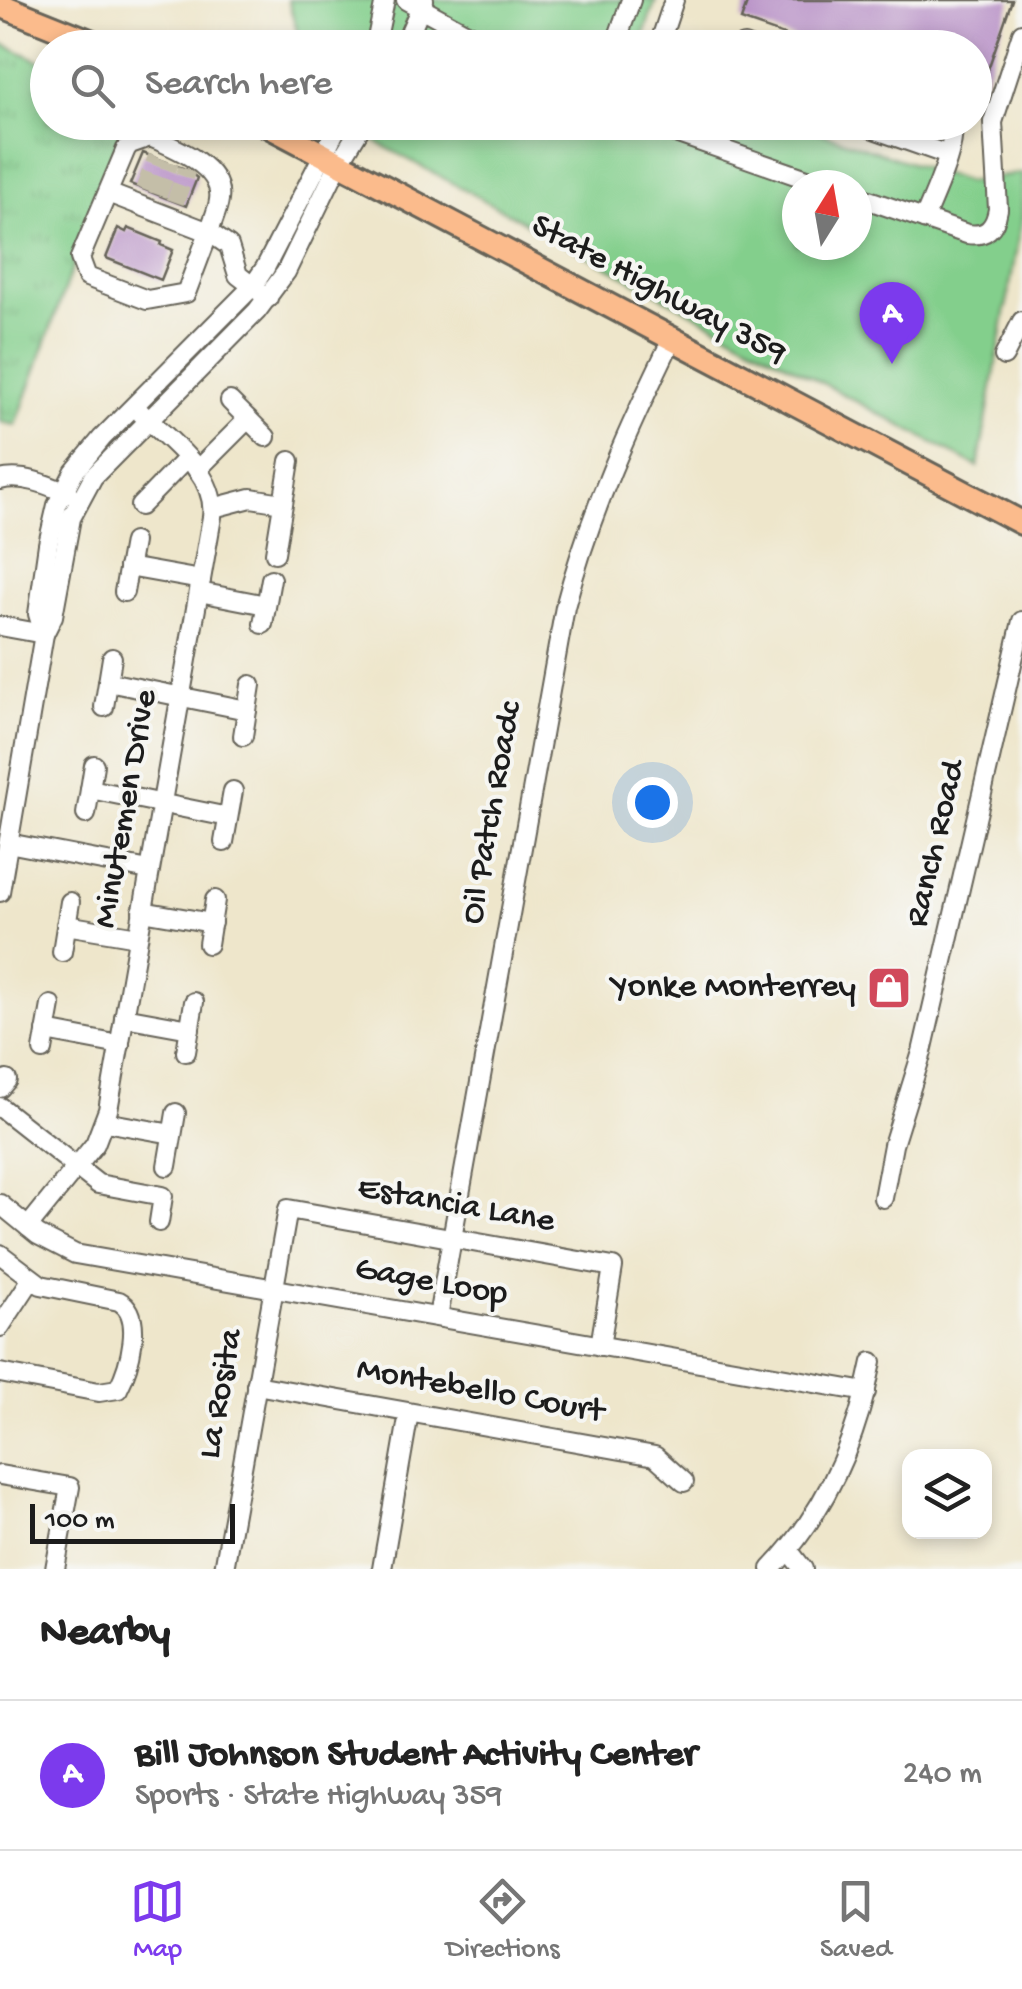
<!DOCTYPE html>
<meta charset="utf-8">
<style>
:root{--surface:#fff;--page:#f6f6f6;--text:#222;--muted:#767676;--line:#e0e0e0;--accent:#7c3aed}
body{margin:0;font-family:"Gochi Hand",sans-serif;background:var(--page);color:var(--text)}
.controls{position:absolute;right:30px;bottom:30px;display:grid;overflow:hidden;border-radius:20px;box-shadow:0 5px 15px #0003}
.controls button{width:90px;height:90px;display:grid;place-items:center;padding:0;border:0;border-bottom:2px solid var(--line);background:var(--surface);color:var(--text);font:50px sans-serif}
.compass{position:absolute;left:782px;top:170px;width:90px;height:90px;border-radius:50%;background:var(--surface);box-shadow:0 5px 15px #0003;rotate:11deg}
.scale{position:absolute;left:30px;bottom:25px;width:205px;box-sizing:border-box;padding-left:10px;border:5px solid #1c1c1c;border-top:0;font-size:28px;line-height:35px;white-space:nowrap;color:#1c1c1c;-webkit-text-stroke:8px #f6f6f2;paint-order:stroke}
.you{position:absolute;left:652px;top:802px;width:35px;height:35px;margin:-25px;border:8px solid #fff;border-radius:50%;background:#1a73e8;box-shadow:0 0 0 15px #1a73e833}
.badge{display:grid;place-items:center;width:65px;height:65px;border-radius:50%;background:var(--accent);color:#fff;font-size:32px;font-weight:700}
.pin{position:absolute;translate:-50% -82px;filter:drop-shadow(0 2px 5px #0008)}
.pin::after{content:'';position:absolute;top:52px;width:35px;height:30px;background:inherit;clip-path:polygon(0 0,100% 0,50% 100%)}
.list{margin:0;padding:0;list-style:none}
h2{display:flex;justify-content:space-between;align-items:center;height:130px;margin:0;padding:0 40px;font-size:42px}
h2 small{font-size:32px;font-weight:400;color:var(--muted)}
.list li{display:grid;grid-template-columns:65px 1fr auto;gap:30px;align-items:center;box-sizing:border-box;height:150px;padding:0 40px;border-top:2px solid var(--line)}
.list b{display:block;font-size:38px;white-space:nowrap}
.list p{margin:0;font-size:32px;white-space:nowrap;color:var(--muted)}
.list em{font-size:32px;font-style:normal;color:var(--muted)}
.icon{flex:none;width:55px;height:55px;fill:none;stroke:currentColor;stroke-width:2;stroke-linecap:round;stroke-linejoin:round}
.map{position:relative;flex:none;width:1022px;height:1569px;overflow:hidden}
.search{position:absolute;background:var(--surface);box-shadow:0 5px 15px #0003;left:30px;right:30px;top:30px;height:110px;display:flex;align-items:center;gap:25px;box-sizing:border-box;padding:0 35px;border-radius:55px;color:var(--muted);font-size:38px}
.sheet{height:280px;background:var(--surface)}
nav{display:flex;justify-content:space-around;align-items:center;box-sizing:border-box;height:140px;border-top:2px solid var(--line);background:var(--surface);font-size:28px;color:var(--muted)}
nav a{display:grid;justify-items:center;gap:5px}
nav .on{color:var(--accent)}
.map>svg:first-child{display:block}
.grass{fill:url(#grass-tufts);stroke:#507654;stroke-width:2.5}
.pitch{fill:#83cf8c;stroke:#507654;stroke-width:2.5;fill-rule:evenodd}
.building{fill:#bb96c9}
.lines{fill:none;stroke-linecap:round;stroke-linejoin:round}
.minor-tunnel{stroke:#c4bea8;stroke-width:18;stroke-dasharray:18 9;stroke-linecap:butt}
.minor-casing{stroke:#666359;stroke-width:22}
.major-casing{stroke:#666359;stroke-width:28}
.minor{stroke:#fff;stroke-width:18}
.major{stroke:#fbbb8c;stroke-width:22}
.labels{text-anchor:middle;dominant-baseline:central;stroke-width:8;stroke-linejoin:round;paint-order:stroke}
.street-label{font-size:35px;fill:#1c1c1c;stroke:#f6f6f2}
.poi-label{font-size:35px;fill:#1c1c1c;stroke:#f6f6f2;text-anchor:end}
</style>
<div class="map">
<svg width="1022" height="1569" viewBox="0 0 1022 1569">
<defs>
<pattern id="grass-tufts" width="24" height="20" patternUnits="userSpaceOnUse" patternTransform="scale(2.5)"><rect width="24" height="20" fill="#83cf8c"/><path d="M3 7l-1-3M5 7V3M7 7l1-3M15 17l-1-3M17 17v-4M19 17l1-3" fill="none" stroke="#71b178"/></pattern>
</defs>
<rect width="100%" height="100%" fill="#f6f6f2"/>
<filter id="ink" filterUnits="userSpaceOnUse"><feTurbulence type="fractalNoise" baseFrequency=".01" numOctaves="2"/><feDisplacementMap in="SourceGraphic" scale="20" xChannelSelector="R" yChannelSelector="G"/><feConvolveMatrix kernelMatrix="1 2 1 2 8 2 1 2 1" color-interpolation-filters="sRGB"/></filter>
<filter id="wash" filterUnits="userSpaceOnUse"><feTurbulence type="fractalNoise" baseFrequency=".0048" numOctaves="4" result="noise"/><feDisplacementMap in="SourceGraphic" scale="40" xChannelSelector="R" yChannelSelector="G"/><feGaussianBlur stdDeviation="2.25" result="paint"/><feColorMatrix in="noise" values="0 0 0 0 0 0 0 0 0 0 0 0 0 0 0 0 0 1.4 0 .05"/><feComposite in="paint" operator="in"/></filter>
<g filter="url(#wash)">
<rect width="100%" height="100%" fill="#eee6cb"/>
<!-- grass -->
<polygon class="grass" points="0,43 47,64 48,122 124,123 16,425 0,422"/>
<!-- pitch -->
<g class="pitch">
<polygon points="288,0 656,0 639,48 292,47 297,30"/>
<path d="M341,123H792L967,182L1022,173V217L978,467ZM797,185H857V245H797Z"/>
</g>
<g id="blocks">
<!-- building -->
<g class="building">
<polygon points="748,0 1012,0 976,104 974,48 821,48 741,20"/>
<polygon points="143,153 186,169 197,178 186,206 130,184"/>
<polygon points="118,228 126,232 128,228 162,242 161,245 173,250 161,280 106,258"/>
</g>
</g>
</g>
<g filter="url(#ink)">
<use href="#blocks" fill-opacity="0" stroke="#666359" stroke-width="2.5"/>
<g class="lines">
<!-- minor-tunnel -->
<g class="minor-tunnel">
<polyline points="144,190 157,157"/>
<polyline points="158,195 170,162"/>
<polyline points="175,202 187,169"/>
</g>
<defs>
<g id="minor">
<polyline points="406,0 494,48"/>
<polyline points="375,48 385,0"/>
<polyline points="403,48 424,0"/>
<polyline points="614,48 631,0"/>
<polyline points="658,48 674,0"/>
<polyline points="735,48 744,45 752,48"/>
<polyline points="644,122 824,185"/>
<polyline points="854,122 948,155"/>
<polyline points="154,126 164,122"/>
<path d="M108,193L209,232L186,293L147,300L87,277L80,258L126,149L130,144L150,137C174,147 224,167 219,200C218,210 212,222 209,232L229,246L238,275L268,298"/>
<path d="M857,196L967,234C986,237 995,228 998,209L993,122L1022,33"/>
<path d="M924,219C933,196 959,144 951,122"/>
<polyline points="1004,356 1022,321"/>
<polyline points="230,401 266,437"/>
<polyline points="197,470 248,419"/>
<path d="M0,480C23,474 48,485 69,494"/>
<polyline points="140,506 186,459"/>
<polyline points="213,508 251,498 283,503"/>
<polyline points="275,553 290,461"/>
<polyline points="128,567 201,580"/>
<polyline points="124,592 133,542"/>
<polyline points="199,592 266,605"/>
<polyline points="263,624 271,579"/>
<polyline points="0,626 44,634"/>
<polyline points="44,634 38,614 48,544 57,505 74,472 102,438 252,287 265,268 340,122"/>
<polyline points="108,682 247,710"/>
<polyline points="104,707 112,658"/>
<polyline points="243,736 251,685"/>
<polyline points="90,789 228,817"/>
<polyline points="86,814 94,765"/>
<polyline points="224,842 233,791"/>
<polyline points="8,843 149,870"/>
<polyline points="0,892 44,634 53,616 71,518 93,477 257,311 286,272 339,163 364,122"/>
<polyline points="142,911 212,923"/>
<polyline points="66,925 138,937"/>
<polyline points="208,944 215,900"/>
<polyline points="62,952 70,902"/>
<polyline points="124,1017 190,1029"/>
<polyline points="46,1031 120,1045"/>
<polyline points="43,1050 51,1005"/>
<polyline points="186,1052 194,1002"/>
<polyline points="0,1088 7,1080"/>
<polyline points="0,1107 98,1184 163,1196 159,1222"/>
<polyline points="105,1122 172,1134"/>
<polyline points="167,1166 176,1113"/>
<polyline points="883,1198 893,1145 922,1052 1022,621"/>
<polyline points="0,1204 38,1235 75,1254 866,1392"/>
<path d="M28,1227L95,1144L108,1110L212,517C218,471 163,437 135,407"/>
<path d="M0,1254L41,1285L119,1301C145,1315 129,1368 118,1389L99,1392L0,1373"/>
<path d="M438,1317L565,607C590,512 630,425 673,337"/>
<polyline points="0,1327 31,1280"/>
<polyline points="256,1385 655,1456 684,1482"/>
<polyline points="0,1475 70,1487 55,1569"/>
<polyline points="789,1551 803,1569"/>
<polyline points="224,1569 288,1209 613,1267 600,1346"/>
<polyline points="382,1569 409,1413"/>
<path d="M771,1569C826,1512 857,1438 872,1362"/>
</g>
<g id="major">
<polyline points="0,5 107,48"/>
<polyline points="261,122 1022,523"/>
</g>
</defs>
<!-- minor casing -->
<use href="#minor" class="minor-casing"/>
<!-- major casing -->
<use href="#major" class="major-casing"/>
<!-- minor -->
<use href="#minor" class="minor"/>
<!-- major -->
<use href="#major" class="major"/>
</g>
</g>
<!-- icons -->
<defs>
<symbol id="shop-square" viewBox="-11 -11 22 22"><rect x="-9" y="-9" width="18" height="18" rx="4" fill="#d1495b" stroke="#f6f6f2"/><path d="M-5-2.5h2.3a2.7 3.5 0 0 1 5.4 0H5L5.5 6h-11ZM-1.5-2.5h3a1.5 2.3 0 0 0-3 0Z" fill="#fff"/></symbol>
</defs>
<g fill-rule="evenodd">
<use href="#shop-square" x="864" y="963" width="50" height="50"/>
</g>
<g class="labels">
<!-- street labels -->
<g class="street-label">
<text transform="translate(658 291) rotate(28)">State Highway 359</text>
<text transform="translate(127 809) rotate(-80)">Minutemen Drive</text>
<text transform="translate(493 813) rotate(-80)">Oil Patch Roadc</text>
<text transform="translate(937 844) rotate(-77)">Ranch Road</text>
<text transform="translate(456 1206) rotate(10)">Estancia Lane</text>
<text transform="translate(431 1283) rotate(10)">Gage Loop</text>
<text transform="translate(480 1392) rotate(10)">Montebello Court</text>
<text transform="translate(222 1394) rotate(-80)">La Rosita</text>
</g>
<!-- poi labels -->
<g class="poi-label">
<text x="856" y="988">Yonke Monterrey</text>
</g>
</g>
</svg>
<div class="controls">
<button><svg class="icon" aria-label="layers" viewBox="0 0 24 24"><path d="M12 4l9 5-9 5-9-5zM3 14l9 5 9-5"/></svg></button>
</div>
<svg class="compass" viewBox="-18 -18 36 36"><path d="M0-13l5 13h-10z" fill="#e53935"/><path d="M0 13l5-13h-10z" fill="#767676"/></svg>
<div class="scale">100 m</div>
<div class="you"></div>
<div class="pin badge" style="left:892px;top:364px">A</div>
<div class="search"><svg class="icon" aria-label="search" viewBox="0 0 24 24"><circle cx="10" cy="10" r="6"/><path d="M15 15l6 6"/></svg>Search here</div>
</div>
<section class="sheet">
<h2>Nearby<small></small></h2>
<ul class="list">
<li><span class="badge">A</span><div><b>Bill Johnson Student Activity Center</b><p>Sports · State Highway 359</p></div><em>240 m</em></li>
</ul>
</section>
<nav>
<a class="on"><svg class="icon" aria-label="map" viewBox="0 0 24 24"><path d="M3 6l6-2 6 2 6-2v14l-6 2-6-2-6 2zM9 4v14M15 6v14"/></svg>Map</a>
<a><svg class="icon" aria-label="directions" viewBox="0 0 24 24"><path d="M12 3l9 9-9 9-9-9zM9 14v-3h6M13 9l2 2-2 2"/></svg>Directions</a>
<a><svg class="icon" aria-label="saved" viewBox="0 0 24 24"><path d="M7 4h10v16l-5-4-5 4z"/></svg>Saved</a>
</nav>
